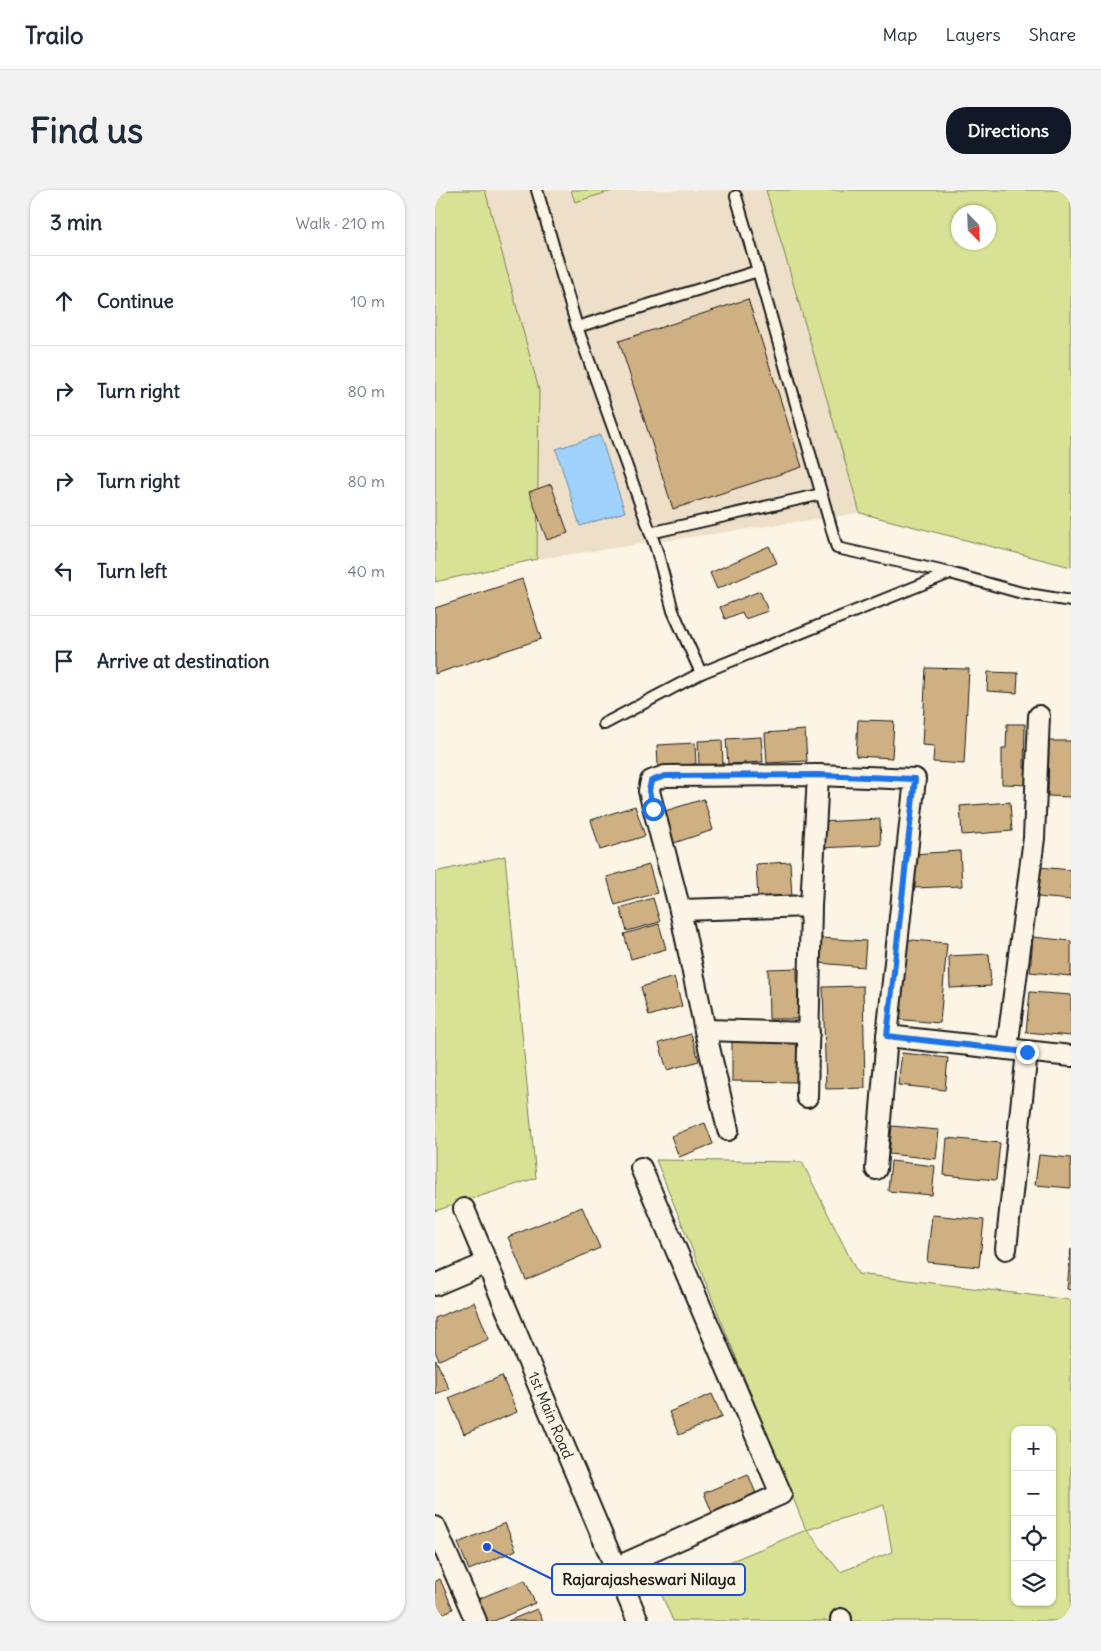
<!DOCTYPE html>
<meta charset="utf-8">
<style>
:root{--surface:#fff;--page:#f2f2f3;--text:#1f2937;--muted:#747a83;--line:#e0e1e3;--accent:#111827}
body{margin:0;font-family:Delius,sans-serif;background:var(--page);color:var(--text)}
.controls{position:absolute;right:15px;bottom:15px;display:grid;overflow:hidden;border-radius:10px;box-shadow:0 1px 4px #0004}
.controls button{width:45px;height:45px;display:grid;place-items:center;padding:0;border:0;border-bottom:1px solid var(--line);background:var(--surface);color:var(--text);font:25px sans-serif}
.compass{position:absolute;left:516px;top:15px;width:45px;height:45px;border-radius:50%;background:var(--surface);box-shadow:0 1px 4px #0004;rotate:157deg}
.stop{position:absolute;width:15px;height:15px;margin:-11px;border:4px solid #1a73e8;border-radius:50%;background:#fff}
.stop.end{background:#1a73e8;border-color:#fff;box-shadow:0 1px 5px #0008}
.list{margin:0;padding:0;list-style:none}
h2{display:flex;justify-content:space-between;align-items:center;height:65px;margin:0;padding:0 20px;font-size:21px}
h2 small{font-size:16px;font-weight:400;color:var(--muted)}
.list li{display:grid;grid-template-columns:32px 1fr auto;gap:15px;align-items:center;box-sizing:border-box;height:90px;padding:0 20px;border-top:1px solid var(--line)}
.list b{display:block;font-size:19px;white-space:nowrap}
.list em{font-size:16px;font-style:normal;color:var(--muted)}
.icon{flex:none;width:28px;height:28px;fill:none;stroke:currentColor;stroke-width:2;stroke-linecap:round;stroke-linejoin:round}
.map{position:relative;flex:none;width:636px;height:1431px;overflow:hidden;border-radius:20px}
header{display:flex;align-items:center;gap:30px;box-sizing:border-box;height:70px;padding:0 25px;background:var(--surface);border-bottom:1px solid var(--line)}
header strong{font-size:24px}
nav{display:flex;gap:28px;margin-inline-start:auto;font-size:18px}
.intro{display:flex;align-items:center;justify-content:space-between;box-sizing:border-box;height:120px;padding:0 30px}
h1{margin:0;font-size:35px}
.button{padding:12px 22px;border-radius:20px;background:var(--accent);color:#fff;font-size:18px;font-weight:700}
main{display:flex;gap:30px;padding:0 30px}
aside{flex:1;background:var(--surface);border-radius:20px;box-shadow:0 1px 4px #0004}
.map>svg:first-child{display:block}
.built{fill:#eee0c8}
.green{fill:#d7e295;stroke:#7a7f58;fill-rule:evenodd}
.water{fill:#a0d2fd;stroke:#6b89a3}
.building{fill:#cfb083;stroke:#1c1c1c}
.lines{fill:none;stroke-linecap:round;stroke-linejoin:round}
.lane-casing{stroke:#1c1c1c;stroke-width:14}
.street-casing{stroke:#1c1c1c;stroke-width:24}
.lane{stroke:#fcf5e5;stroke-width:10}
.street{stroke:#fcf5e5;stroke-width:20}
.route{stroke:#1a73e8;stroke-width:6}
.labels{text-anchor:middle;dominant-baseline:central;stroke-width:5;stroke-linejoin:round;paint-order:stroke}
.street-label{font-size:15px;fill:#1c1c1c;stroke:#fcf5e5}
.leader{fill:none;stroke:#1d4ed8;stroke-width:2}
.callout-dot{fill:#1d4ed8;stroke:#fcf5e5;stroke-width:2}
.callout{fill:#fcf5e5;stroke:#1d4ed8;stroke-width:2}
.callout-label{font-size:16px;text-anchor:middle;font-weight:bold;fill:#1c1c1c}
</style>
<header>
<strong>Trailo</strong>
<nav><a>Map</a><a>Layers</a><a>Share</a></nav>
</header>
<div class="intro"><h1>Find us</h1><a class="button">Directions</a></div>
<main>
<aside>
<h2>3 min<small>Walk · 210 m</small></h2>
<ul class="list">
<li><svg class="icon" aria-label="ahead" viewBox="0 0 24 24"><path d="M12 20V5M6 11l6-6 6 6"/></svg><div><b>Continue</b></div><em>10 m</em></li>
<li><svg class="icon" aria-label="right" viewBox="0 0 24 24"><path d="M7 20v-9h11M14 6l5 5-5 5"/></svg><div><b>Turn right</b></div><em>80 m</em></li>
<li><svg class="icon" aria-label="right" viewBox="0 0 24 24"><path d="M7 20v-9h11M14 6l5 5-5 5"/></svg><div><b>Turn right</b></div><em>80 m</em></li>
<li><svg class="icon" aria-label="left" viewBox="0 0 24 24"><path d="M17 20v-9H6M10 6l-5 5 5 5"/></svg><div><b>Turn left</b></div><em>40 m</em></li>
<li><svg class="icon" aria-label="arrive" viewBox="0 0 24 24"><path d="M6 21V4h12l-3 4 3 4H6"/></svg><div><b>Arrive at destination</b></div></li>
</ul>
</aside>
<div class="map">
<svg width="636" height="1431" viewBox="0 0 636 1431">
<rect width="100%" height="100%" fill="#fcf5e5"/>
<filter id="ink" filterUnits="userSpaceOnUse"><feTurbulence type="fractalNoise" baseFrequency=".02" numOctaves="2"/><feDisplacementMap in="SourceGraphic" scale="10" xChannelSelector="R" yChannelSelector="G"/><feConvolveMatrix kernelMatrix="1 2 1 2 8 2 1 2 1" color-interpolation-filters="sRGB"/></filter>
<g filter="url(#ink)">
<!-- built -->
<polygon class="built" points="50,0 331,0 425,323 102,369 104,200"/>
<!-- green -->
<g class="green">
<polygon points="0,0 50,0 104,200 102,369 0,392"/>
<polygon points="136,0 180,0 140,12"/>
<path d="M331,0H636V377L425,323ZM524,22H554V52H524Z"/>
<polygon points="70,666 101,988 0,1021 0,682"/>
<path d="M221,970L367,972L423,1084L636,1110V1431H238L225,1401L371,1340ZM580,1240H617V1412H580ZM449,1315L457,1362L405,1382L372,1340Z"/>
</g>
<!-- water -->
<polygon class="water" points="165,245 190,322 145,336 121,259"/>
<!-- building -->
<g class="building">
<polygon points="313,109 367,277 238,319 184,151"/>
<polygon points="116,294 133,343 112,350 94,302"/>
<polygon points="334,356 342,373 282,399 275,383"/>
<polygon points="87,389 106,449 0,484 0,418"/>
<polygon points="325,401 333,421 310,429 307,422 290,429 285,417"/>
<polygon points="491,478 534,479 529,574 498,572 499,556 487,555"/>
<polygon points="553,482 583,483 582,503 552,501"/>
<polygon points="423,530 459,531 457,568 421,566"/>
<polygon points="572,534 590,534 589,578 598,580 597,595 567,594 567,558 571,558"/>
<polygon points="370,540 372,571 332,573 330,543"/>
<polygon points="326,547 328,572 293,574 291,549"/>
<polygon points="287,550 288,574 264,576 263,551"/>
<polygon points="614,551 636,551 636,607 613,606"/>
<polygon points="260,553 261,574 223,577 222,555"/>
<polygon points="269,609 278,640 239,653 230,621"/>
<polygon points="575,612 577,641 527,645 525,616"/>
<polygon points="200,616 210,646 165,660 156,630"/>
<polygon points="445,629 446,655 386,658 384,632"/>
<polygon points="525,661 527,696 479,698 477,664"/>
<polygon points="355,672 357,708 323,709 321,674"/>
<polygon points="214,675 222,703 180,715 172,687"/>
<polygon points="604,677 636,680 636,710 602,707"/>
<polygon points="218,708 225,732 192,741 185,718"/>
<polygon points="224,734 231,759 196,769 189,744"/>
<polygon points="598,747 636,751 636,786 595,782"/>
<polygon points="385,748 431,751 429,777 384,773"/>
<polygon points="466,749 512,753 505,833 459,829"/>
<polygon points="554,764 556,796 515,798 514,766"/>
<polygon points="362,778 363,829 334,829 333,779"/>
<polygon points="239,787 247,816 214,826 206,797"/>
<polygon points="428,796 430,898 391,899 388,797"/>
<polygon points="595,802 636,805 636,846 591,842"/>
<polygon points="256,844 264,871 232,880 224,853"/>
<polygon points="297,847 363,848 363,892 297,891"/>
<polygon points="467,863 513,868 510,900 463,895"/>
<polygon points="270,933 278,954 244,967 236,946"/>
<polygon points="457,936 504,940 501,969 454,964"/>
<polygon points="512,948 565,953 561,990 509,985"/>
<polygon points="604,965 636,968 636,998 600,995"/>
<polygon points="456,971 500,976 497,1005 453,1001"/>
<polygon points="147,1017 165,1058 91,1090 73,1047"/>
<polygon points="497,1025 549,1030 544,1077 492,1072"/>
<polygon points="636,1059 636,1100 632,1099"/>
<polygon points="39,1112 54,1149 4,1170 0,1161 0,1128"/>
<polygon points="1,1170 14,1199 0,1204 0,1171"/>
<polygon points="67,1186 82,1222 29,1244 14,1208"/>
<polygon points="277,1204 287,1227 244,1245 234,1222"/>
<polygon points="313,1284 322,1306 278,1325 269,1303"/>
<polygon points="70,1333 81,1360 34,1380 23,1353"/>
<polygon points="5,1389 18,1419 0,1427 0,1391"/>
<polygon points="90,1390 100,1413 59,1431 52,1431 43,1409"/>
<polygon points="102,1419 108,1431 73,1431"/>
</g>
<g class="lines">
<defs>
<g id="lane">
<polyline points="102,0 142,137 222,361 238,421 266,483"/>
<polyline points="301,6 323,81"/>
<polyline points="142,137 323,81 402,358 515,383 587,403 636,411"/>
<polyline points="215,343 387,304"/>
<polyline points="169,534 266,483 515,383"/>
</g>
<g id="street">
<polyline points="245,720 376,716"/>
<polyline points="270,840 374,843"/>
<polyline points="572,859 599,648 604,526"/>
<polyline points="372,907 376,716 383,585"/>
<polyline points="293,940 270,840 245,720 214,601 216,591 230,586 383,585 480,589 452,846 636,866"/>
<polyline points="441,979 452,846"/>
<polyline points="29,1019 203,1431"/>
<polyline points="571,1059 592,862"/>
<polyline points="0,1095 52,1073"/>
<polyline points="0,1337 41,1431"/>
<polyline points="180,1378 346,1304 206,978"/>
<polyline points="406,1429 406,1431"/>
</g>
</defs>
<!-- lane casing -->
<use href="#lane" class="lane-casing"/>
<!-- street casing -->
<use href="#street" class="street-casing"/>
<!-- lane -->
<use href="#lane" class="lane"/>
<!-- street -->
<use href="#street" class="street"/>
</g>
</g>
<g class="lines" filter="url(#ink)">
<!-- route -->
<polyline class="route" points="218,619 214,601 216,591 230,586 383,585 480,589 452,846 592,862"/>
</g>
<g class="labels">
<!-- street labels -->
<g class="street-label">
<text transform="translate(116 1225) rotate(67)">1st Main Road</text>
</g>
</g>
<!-- callouts -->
<path class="leader" d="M52 1357L117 1389"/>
<circle class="callout-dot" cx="52" cy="1357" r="5"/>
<rect class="callout" x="117" y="1374" width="193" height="31" rx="5"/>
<g class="callout-label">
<text x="214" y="1395">Rajarajasheswari Nilaya</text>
</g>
</svg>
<div class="controls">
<button>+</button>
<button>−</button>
<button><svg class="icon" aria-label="locate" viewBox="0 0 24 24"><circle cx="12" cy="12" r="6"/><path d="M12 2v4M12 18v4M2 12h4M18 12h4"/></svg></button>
<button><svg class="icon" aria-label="layers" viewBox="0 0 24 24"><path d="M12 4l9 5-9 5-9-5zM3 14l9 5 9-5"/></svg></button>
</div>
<svg class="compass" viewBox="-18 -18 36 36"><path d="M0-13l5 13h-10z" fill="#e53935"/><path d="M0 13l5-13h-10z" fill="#747a83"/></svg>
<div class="stop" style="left:218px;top:619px"></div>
<div class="stop end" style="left:592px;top:862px"></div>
</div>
</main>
